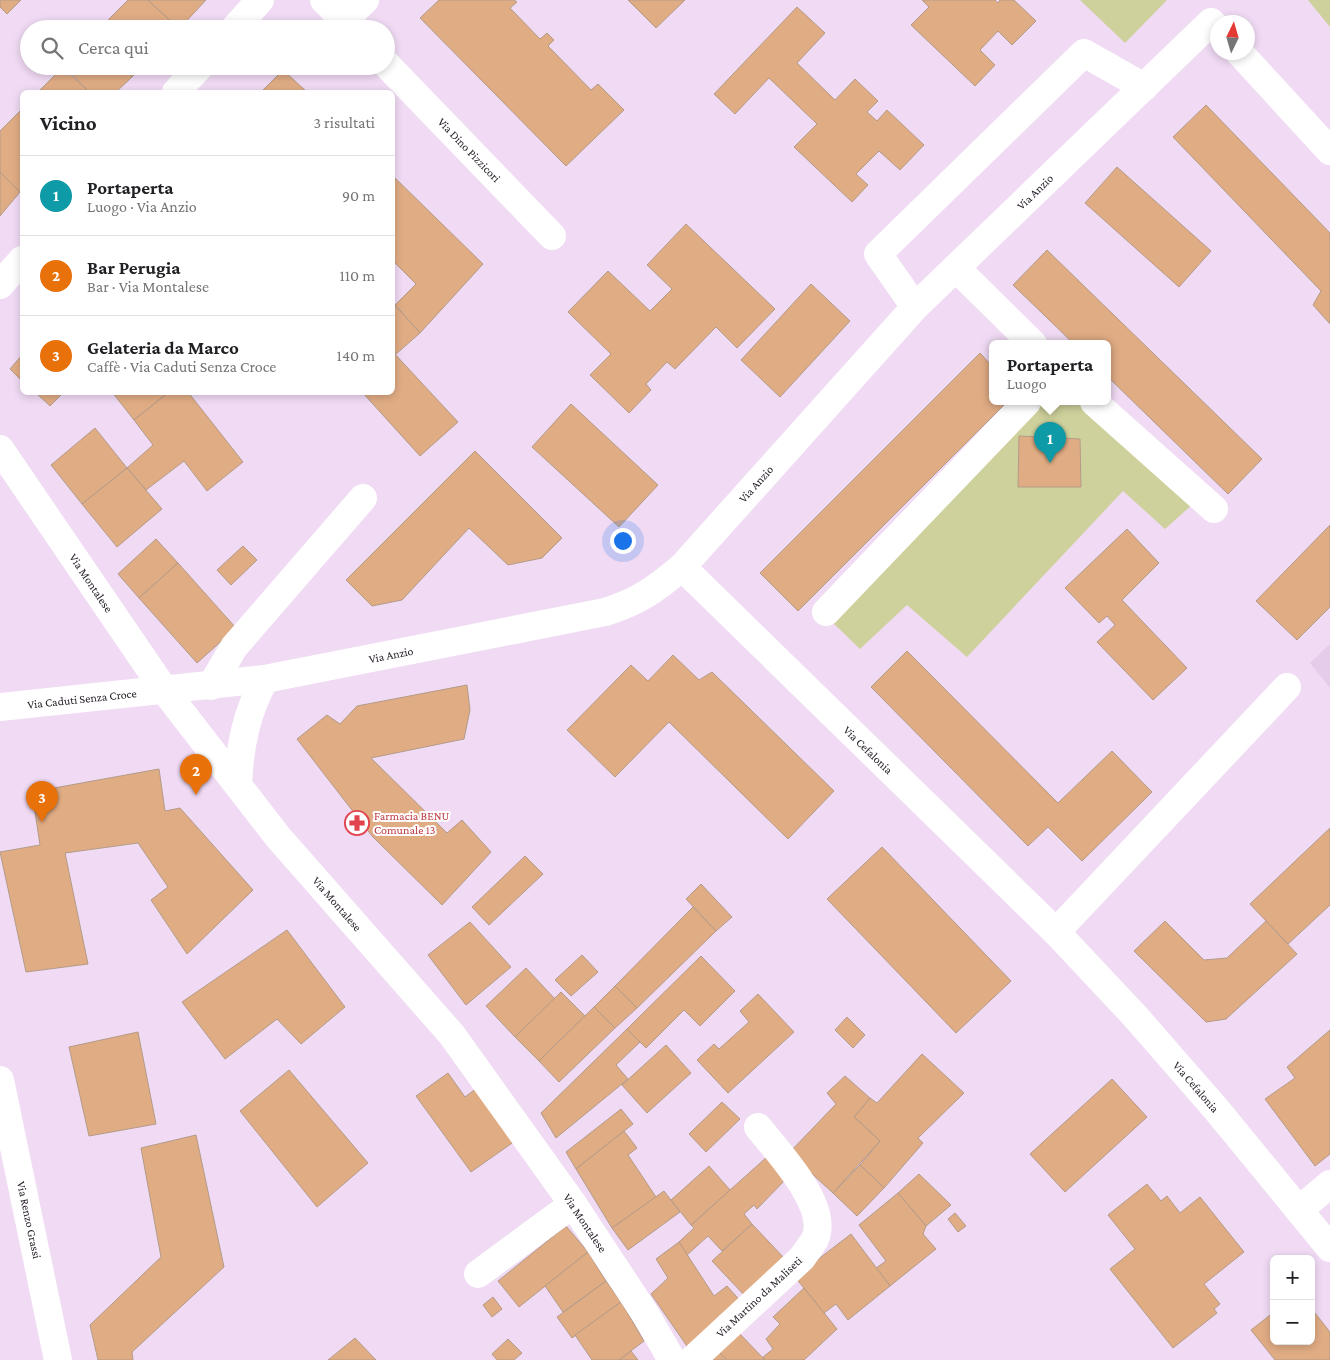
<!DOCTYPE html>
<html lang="it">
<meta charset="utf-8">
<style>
:root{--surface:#fff;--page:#f2f2f2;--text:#202124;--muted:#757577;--line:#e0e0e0;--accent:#db2777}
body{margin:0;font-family:"Crimson Pro",serif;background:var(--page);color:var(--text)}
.controls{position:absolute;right:15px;bottom:15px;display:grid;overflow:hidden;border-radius:8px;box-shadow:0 2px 8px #0003}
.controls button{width:45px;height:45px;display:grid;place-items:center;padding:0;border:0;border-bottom:1px solid var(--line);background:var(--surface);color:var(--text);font:25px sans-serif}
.compass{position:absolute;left:1210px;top:15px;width:45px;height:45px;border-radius:50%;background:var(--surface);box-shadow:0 2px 8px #0003;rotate:5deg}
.you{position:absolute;left:622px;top:540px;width:18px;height:18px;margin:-12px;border:4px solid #fff;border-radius:50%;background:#1a73e8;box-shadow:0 0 0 8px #1a73e833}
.badge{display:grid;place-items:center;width:32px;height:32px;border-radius:50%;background:var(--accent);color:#fff;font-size:16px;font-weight:700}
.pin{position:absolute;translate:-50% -41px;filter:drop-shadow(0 1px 2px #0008)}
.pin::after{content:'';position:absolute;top:26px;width:18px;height:15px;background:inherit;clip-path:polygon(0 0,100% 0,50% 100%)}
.popup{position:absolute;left:989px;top:340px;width:122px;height:65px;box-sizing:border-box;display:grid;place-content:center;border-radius:8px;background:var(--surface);filter:drop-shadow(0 1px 4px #0005);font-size:16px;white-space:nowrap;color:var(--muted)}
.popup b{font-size:19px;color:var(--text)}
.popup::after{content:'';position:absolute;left:50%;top:100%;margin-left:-10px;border:10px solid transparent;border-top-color:var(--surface)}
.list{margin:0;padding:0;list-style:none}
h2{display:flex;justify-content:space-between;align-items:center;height:65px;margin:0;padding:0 20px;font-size:21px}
h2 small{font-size:16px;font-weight:400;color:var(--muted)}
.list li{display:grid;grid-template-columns:32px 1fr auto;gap:15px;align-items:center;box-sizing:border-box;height:80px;padding:0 20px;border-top:1px solid var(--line)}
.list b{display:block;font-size:19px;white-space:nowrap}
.list p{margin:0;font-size:16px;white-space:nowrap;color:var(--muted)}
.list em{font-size:16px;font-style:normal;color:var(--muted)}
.icon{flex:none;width:28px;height:28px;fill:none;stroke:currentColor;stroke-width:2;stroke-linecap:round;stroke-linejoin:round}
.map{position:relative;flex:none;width:1330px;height:1360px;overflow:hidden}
.search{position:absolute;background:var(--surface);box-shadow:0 2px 8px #0003;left:20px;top:20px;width:375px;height:55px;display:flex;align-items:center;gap:12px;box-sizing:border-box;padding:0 18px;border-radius:28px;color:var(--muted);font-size:19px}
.panel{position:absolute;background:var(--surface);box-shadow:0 2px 8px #0003;left:20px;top:90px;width:375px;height:305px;border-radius:8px}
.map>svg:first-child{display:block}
.built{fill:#e5ccea}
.green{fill:#ced19b}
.building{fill:#e0ac84;stroke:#b49b88}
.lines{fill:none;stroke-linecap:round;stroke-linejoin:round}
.minor{stroke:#fff;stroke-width:28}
.labels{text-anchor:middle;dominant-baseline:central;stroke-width:4;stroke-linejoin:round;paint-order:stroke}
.street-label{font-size:12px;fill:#2b232d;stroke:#fff}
.health-label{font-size:12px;fill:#be3a42;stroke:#fff;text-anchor:start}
</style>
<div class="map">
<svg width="1330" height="1360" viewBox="0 0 1330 1360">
<rect width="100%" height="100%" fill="#f0daf4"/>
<!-- built -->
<polygon class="built" points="1330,644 1330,688 1310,663"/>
<!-- green -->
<g class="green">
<polygon points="1080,0 1167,0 1125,43"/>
<polygon points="1308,0 1330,0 1330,27"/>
<polygon points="1041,402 1077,402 1194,503 1165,529 1123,491 967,657 907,605 860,649 831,621"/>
</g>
<!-- building -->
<g class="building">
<polygon points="0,0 21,0 7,14 0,7"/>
<polygon points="128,0 148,0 179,29 99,29"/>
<polygon points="148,0 206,0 179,29"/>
<polygon points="439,0 514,0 517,2 510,8 540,39 547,33 554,40 548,46 591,90 598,84 624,110 566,166 420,18"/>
<polygon points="628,0 685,0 656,28"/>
<polygon points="922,0 995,0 998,3 1000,0 1014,0 1036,21 1012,45 998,31 980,50 995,65 975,86 911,25 929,7"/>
<polygon points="797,7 825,33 797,63 835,100 855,79 878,101 867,112 877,121 887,110 924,145 900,170 879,151 856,174 868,185 852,202 794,147 817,124 769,78 735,114 714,94"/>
<polygon points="64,66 122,66 132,77 116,92 89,92"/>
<polygon points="122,66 142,66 132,77"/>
<polygon points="63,67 89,92 38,92"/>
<polygon points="283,70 307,92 261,92"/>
<polygon points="1206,105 1330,233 1330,324 1313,305 1321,291 1173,137"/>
<polygon points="22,109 22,190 20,192 0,172 0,131"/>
<polygon points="1117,167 1211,251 1179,287 1085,203"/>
<polygon points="0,172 20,192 0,216"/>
<polygon points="392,175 483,264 420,333 395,305 416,284 392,260"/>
<polygon points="686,224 775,309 737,348 716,327 675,369 667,362 646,384 651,390 629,413 590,375 611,354 568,312 608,271 650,311 672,289 647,265"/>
<polygon points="1047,250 1262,459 1228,494 1108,377 1108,344 1074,344 1013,285"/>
<polygon points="811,284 850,321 780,397 741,360"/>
<polygon points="392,302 420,333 396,354 392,351"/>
<polygon points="392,351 458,422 420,456 362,392 392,392"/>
<polygon points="980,353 992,366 992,402 1007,402 798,611 760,573"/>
<polygon points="22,355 22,381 10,369"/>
<polygon points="35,392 64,392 50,406"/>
<polygon points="112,392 169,392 134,420"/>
<polygon points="169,392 188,392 243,462 207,491 184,461 146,490 127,468 153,445 134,420"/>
<polygon points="571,404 658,485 619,527 532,447"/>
<polygon points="95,428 127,468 82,504 51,465"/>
<polygon points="1019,436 1080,439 1081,487 1018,487"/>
<polygon points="475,451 562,538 542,558 508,565 469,528 402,600 372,606 346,580"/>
<polygon points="127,468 162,509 117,547 82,504"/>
<polygon points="1330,525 1330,607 1297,640 1256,601"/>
<polygon points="1127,529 1159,563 1122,600 1187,668 1153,700 1097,642 1115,625 1107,616 1099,623 1065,588"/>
<polygon points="156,539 178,563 139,598 118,574"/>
<polygon points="243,546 257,560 231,585 217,570"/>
<polygon points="178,563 236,628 197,663 139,598"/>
<polygon points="907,651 1058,803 1112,751 1152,792 1082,861 1048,827 1028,846 871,687"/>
<polygon points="673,655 699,680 712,672 834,791 788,839 669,722 615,777 567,730 631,665 648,681"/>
<polygon points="467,685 470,710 464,739 371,758 447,833 462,820 491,852 442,905 372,836 297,739 327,715 340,724 357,706"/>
<polygon points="159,769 165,811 180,808 253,890 187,954 151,900 168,887 138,843 65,853 88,964 26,972 0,852 40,845 32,792"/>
<polygon points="1330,828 1330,905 1288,944 1250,904"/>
<polygon points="882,847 1011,981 956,1033 827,899"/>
<polygon points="525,856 543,874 489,925 472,907"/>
<polygon points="701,884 732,917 716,931 686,899"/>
<polygon points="693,907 716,931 637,1008 615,986"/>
<polygon points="1165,921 1204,960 1227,958 1266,921 1297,954 1226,1019 1206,1022 1134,951"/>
<polygon points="470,922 511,967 466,1005 428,955"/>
<polygon points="287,930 345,1007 301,1044 277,1019 225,1059 182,1002"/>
<polygon points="582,955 598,972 571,996 555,980"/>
<polygon points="701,956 735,991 700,1026 684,1010 646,1048 627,1029"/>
<polygon points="526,968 555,999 515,1037 486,1006"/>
<polygon points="615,986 637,1008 615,1028 594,1007"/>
<polygon points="561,992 585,1016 539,1061 515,1037"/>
<polygon points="758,994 794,1032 728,1093 697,1060 714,1044 719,1049 749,1022 740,1011"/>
<polygon points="594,1007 615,1028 559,1082 539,1061"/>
<polygon points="847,1017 865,1035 853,1048 835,1030"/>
<polygon points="627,1029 640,1042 616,1065 628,1079 556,1138 541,1113"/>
<polygon points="1330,1030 1330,1154 1315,1166 1265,1099 1295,1078 1287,1067"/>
<polygon points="138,1032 156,1124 89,1136 69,1047"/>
<polygon points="666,1045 691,1073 647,1113 622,1085"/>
<polygon points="922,1054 964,1093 918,1138 923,1143 884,1188 860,1165 880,1141 854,1117 870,1098 877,1103"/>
<polygon points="289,1070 368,1163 317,1207 240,1111"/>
<polygon points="448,1073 465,1097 477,1088 515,1141 471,1172 416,1096"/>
<polygon points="845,1076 870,1098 854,1117 880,1141 833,1193 789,1153 836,1104 827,1093"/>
<polygon points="1112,1079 1147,1117 1065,1192 1030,1154"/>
<polygon points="722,1102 740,1119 706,1152 689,1134"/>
<polygon points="621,1109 633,1124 576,1169 566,1152"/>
<polygon points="624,1131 637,1148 628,1155 656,1197 612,1228 576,1169"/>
<polygon points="196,1135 224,1267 132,1352 133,1360 98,1360 90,1325 161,1257 141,1148"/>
<polygon points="768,1156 787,1178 757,1209 754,1205 744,1214 752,1224 722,1251 708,1236 687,1255 679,1242 694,1228 691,1225"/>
<polygon points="860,1165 884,1188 857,1216 833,1193"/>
<polygon points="709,1166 730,1190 691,1225 671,1200"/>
<polygon points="919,1174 951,1205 926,1226 898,1193"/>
<polygon points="1147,1184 1161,1201 1167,1196 1180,1213 1200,1197 1244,1252 1204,1284 1220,1304 1214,1309 1217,1313 1173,1348 1110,1269 1135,1249 1108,1215"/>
<polygon points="664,1191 680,1212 628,1250 612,1228"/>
<polygon points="898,1193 926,1226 923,1234 936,1249 890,1286 876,1268 886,1261 859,1225"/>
<polygon points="955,1213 966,1226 958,1232 948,1219"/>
<polygon points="752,1224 785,1259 746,1297 712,1261"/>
<polygon points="566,1226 588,1252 519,1307 498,1281"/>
<polygon points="851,1234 890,1286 848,1320 836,1304 824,1313 795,1277"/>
<polygon points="679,1242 714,1296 727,1286 744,1305 691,1352 651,1294 668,1278 656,1259"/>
<polygon points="588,1252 606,1281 563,1312 545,1286"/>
<polygon points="606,1281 621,1302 572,1338 557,1317"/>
<polygon points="804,1288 837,1329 804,1360 765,1360 763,1357 773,1349 766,1339 780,1324 773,1317"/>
<polygon points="493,1297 502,1309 492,1317 483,1305"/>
<polygon points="621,1302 644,1341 619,1360 592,1360 575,1335"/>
<polygon points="1311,1308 1330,1332 1330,1360 1275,1360 1251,1330 1274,1312 1274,1341 1311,1341"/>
<polygon points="738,1332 765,1360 727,1360 718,1351"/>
<polygon points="355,1338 376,1360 328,1360"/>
<polygon points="508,1339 522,1353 514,1360 497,1360 492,1354"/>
<polygon points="631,1351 638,1360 619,1360"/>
<polygon points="718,1351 727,1360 710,1360"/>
</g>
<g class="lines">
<!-- minor -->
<g class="minor">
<polyline points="324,0 353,29"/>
<polyline points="344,20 365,0"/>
<polyline points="234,29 260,0"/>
<polyline points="1239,52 1330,151"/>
<polyline points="386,64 552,236"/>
<polyline points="176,92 200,66"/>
<polyline points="956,268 1033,344"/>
<polyline points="0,285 22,260"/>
<polyline points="915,307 878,254 1084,53 1144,87"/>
<polyline points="1094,402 1214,509"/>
<polyline points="0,449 165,691 278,837 452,1035 573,1204 646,1315 672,1360"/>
<polyline points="682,567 1056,932 1134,1015 1216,1109 1330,1248"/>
<polyline points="826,612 1027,402"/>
<polyline points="211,686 234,647 363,498"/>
<path d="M0,707L265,679L605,612C638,602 656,589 682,567L915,307L1211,22L1218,29"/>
<path d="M238,784C240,746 246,713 265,679"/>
<polyline points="1056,932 1287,687"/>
<polyline points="0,1080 58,1360"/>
<polyline points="1299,1210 1330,1184"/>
<polyline points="478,1274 573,1204"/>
<path d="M692,1360L802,1258C806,1252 811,1246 815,1239C830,1206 777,1151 758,1127"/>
</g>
</g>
<!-- icons -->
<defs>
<symbol id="pharmacy-ring" viewBox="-11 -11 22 22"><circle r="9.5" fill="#fff" stroke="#e0444e" stroke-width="1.5"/><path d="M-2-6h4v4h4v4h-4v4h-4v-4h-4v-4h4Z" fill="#e0444e"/></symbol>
</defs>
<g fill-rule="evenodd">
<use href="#pharmacy-ring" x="343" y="809" width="28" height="28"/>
</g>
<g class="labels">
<!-- street labels -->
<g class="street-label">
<text transform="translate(469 150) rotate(46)">Via Dino Pizzicori</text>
<text transform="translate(1035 192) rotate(-44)">Via Anzio</text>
<text transform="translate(756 484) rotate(-48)">Via Anzio</text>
<text transform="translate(91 583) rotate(56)">Via Montalese</text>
<text transform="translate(391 655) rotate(-11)">Via Anzio</text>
<text transform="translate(82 699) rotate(-6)">Via Caduti Senza Croce</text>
<text transform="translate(868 750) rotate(44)">Via Cefalonia</text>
<text transform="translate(337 904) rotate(49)">Via Montalese</text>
<text transform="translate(1196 1087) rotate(49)">Via Cefalonia</text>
<text transform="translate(29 1220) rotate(78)">Via Renzo Grassi</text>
<text transform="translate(585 1223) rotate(56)">Via Montalese</text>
<text transform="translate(759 1297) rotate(-43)">Via Martino da Maliseti</text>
</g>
<!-- health labels -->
<g class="health-label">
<text x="374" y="816">Farmacia BENU<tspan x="374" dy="14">Comunale 13</tspan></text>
</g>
</g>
</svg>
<div class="controls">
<button>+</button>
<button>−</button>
</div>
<svg class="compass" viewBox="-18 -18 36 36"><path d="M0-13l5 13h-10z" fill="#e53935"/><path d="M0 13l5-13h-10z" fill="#757577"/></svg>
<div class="you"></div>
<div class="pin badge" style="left:1050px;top:463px;background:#0f9aa8">1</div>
<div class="popup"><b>Portaperta</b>Luogo</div>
<div class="pin badge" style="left:196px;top:795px;background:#e8710a">2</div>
<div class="pin badge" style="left:42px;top:822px;background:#e8710a">3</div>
<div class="search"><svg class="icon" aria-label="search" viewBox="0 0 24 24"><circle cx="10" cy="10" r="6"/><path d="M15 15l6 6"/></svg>Cerca qui</div>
<section class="panel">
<h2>Vicino<small>3 risultati</small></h2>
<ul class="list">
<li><span class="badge" style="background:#0f9aa8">1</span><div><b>Portaperta</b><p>Luogo · Via Anzio</p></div><em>90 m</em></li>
<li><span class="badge" style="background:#e8710a">2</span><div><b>Bar Perugia</b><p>Bar · Via Montalese</p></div><em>110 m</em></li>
<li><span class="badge" style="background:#e8710a">3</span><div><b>Gelateria da Marco</b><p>Caffè · Via Caduti Senza Croce</p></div><em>140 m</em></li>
</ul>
</section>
</div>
